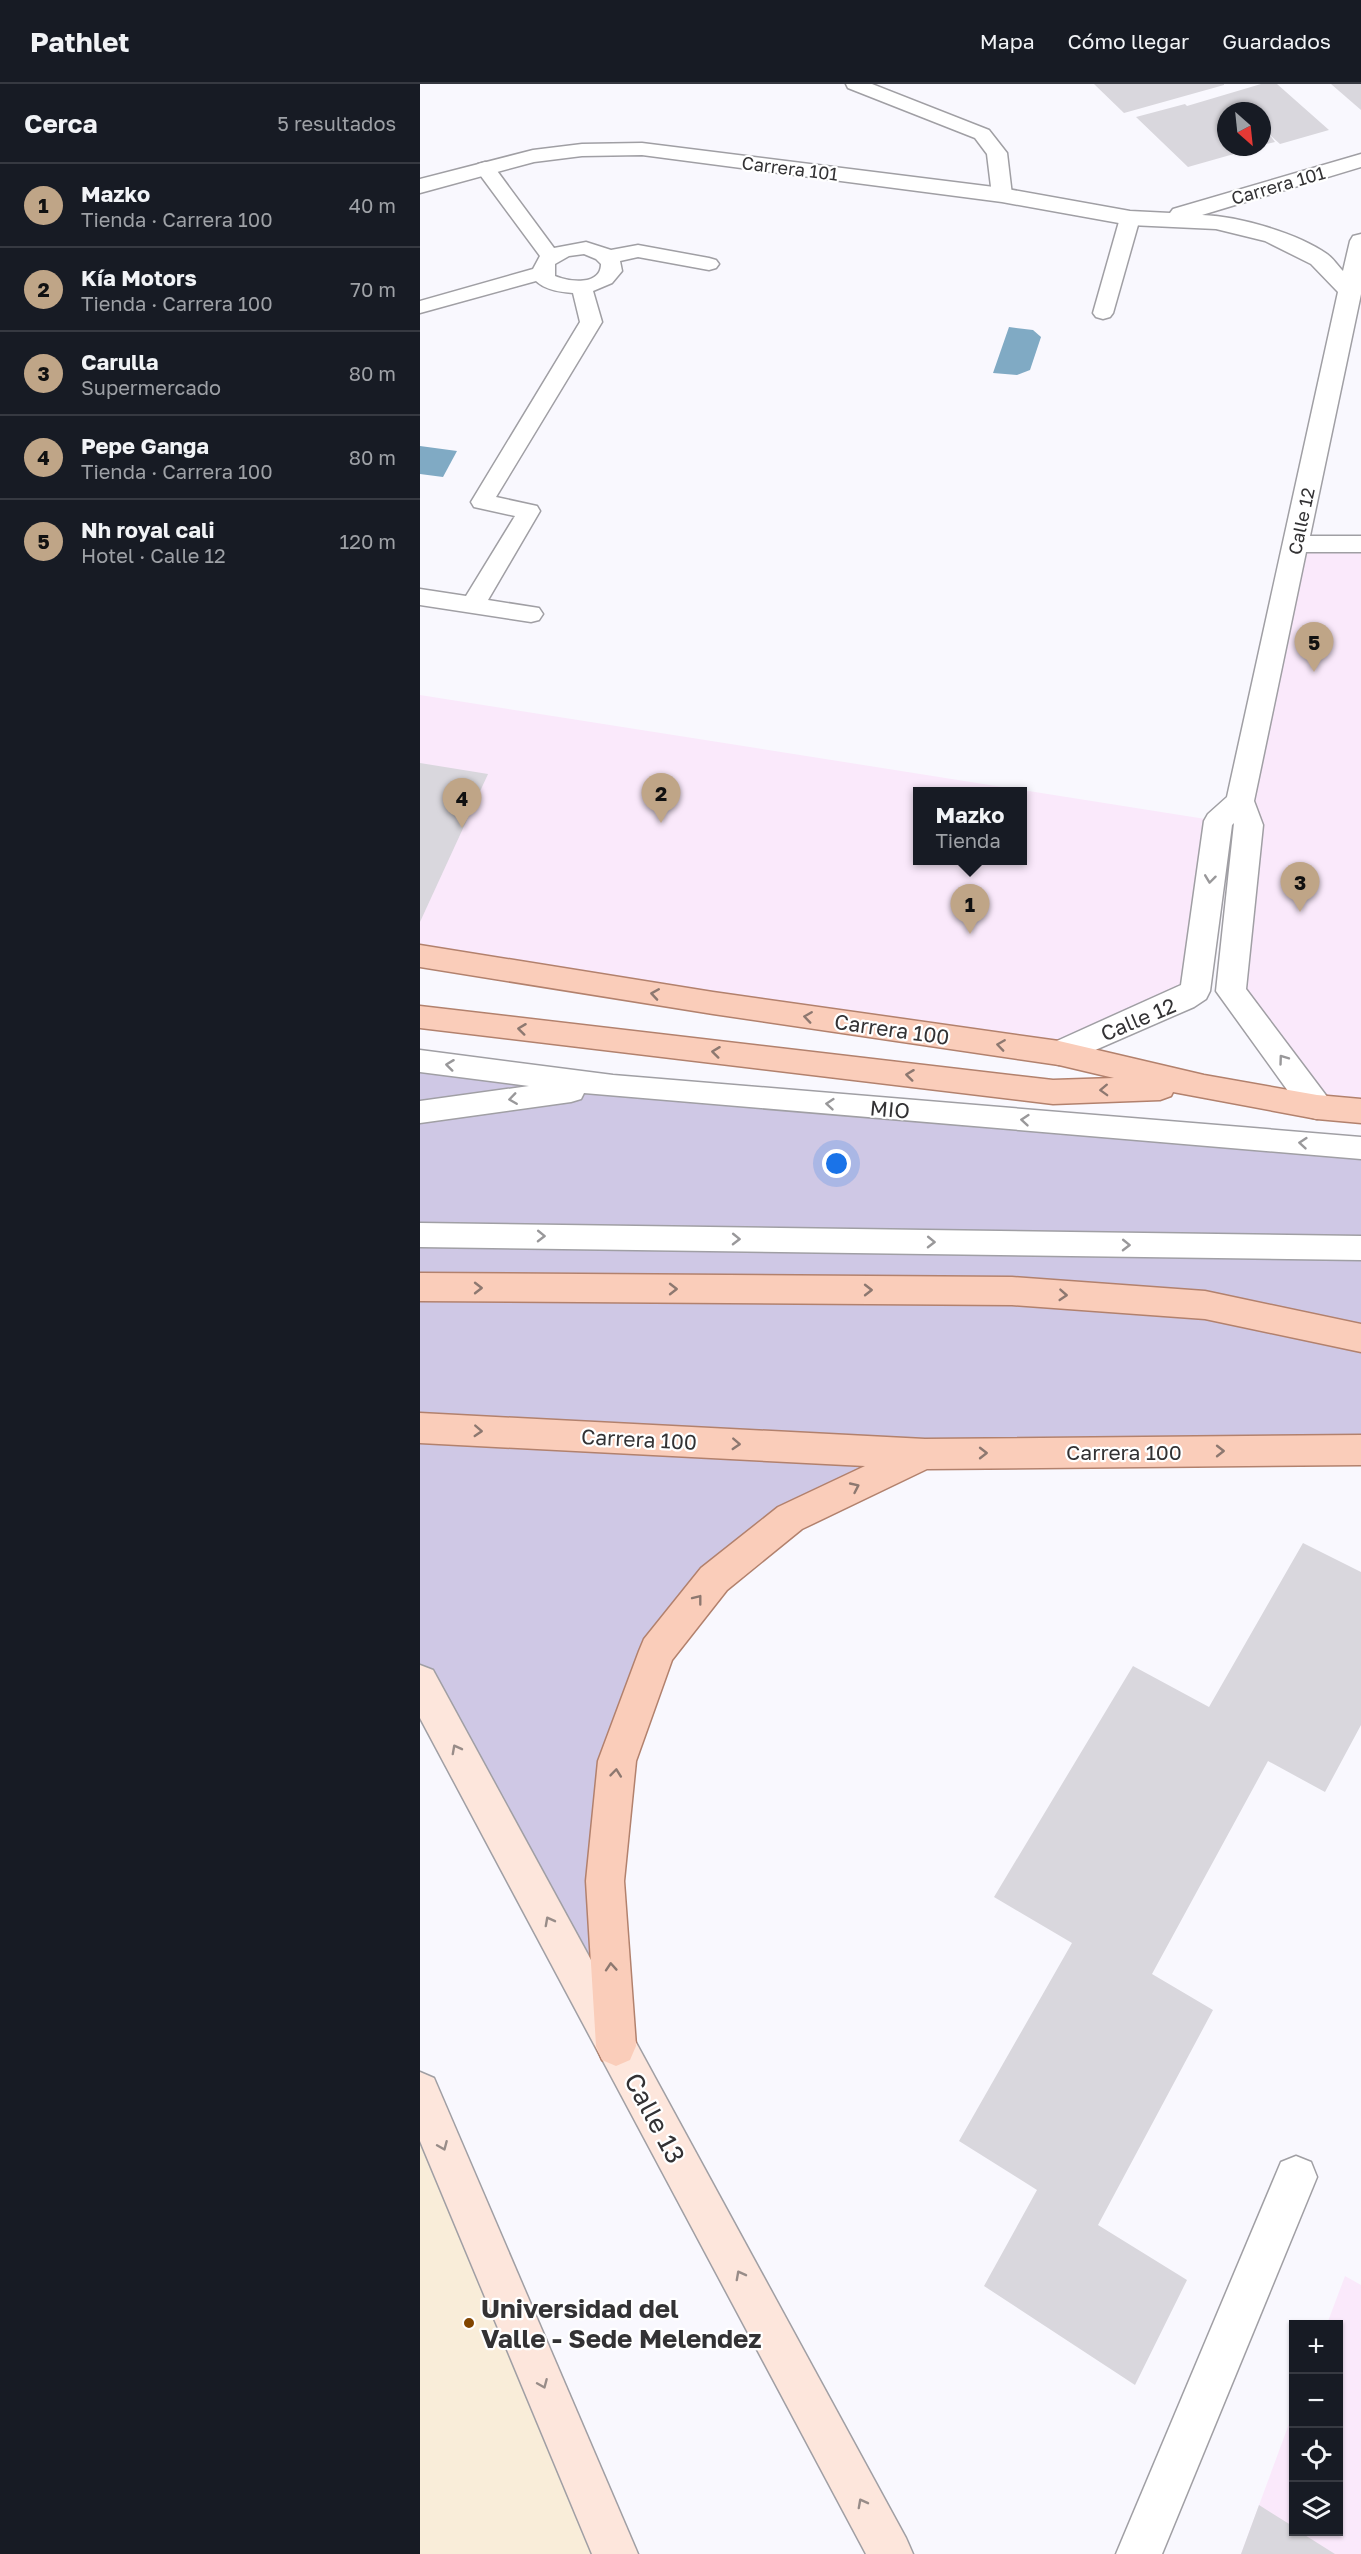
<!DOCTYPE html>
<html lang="es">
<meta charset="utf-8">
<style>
:root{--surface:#171b24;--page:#242831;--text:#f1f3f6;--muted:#9ea1a6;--line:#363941;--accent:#bfa587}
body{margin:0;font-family:"Golos Text",sans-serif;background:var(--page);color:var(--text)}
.controls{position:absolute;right:18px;bottom:18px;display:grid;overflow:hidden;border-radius:0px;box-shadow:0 2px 4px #0004}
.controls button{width:54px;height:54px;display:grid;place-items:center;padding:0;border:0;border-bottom:2px solid var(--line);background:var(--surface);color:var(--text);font:30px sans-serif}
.compass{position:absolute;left:797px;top:18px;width:54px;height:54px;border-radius:50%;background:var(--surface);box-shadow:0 2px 4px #0004;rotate:153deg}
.you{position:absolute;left:417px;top:1080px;width:21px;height:21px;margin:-15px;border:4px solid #fff;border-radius:50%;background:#1a73e8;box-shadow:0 0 0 9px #1a73e833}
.badge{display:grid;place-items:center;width:39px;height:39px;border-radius:50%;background:var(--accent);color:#111;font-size:20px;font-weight:700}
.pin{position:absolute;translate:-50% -50px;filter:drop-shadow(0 2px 3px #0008)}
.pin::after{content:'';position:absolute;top:32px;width:21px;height:18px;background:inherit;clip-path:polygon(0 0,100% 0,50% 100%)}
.popup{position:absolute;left:493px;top:703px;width:114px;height:78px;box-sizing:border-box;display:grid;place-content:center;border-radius:0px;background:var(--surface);filter:drop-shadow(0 2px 4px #0005);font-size:20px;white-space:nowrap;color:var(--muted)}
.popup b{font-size:22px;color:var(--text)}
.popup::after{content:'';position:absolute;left:50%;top:100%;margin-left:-12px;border:12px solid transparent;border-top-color:var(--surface)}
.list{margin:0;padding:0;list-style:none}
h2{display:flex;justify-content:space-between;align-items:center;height:78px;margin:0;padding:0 24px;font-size:26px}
h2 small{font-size:20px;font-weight:400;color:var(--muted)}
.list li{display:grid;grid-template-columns:39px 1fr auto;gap:18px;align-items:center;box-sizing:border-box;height:84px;padding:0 24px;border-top:2px solid var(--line)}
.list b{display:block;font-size:22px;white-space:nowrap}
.list p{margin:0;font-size:20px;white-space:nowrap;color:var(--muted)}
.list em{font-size:20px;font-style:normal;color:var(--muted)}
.icon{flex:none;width:33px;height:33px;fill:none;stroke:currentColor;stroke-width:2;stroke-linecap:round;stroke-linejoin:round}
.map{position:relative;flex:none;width:941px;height:2470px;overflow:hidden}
header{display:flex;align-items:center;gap:36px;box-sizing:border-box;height:84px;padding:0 30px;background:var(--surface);border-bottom:2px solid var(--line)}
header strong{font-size:28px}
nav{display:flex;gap:33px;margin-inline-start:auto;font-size:21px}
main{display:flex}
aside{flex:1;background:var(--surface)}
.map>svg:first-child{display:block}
.commercial{fill:#fae9fb;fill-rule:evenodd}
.education{fill:#f9edd9}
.green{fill:#cfc8e5}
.water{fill:#80aac4}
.building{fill:#d9d7dd}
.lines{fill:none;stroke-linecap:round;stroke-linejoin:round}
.service-casing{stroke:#a09fa4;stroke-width:3}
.minor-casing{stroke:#a09fa4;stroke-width:3}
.secondary-casing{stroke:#a09fa4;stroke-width:3}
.primary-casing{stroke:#b2816d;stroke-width:3}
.service{fill:#fff;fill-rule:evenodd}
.minor{fill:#fff;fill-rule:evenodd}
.secondary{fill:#fde6dc;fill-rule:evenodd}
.primary{fill:#facdba;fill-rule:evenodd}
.oneway{stroke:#99989a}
.oneway2{stroke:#8d7870}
.oneway3{stroke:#988c88}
.poi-dot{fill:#814500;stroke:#fff;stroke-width:2}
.labels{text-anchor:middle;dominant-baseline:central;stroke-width:4.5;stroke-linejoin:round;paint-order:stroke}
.far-street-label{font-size:18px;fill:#333234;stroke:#fff}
.street-label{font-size:21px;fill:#333234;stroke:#fff}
.near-street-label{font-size:26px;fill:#333234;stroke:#fff}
.near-poi-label{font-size:26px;font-weight:bold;fill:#333234;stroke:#fff;text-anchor:start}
</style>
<header>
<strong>Pathlet</strong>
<nav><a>Mapa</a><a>Cómo llegar</a><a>Guardados</a></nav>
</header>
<main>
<aside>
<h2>Cerca<small>5 resultados</small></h2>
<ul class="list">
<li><span class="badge">1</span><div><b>Mazko</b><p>Tienda · Carrera 100</p></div><em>40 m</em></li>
<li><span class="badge">2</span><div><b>Kía Motors</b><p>Tienda · Carrera 100</p></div><em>70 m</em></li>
<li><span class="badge">3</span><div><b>Carulla</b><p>Supermercado</p></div><em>80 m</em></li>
<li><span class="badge">4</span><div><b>Pepe Ganga</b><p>Tienda · Carrera 100</p></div><em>80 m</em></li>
<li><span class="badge">5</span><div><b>Nh royal cali</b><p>Hotel · Calle 12</p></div><em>120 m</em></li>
</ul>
</aside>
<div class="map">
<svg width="941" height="2470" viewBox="0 0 941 2470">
<rect width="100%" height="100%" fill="#f9f8fe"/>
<!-- commercial -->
<g class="commercial">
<polygon points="876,460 941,460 941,1027 897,1023 811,907 829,741"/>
<path d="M0,611L798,737L775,907L639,969L0,872ZM498,708H602V776H498Z"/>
<polygon points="925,2192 941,2201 941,2470 821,2470 873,2329 874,2448 918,2448 918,2240 907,2240"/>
</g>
<!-- education -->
<polygon class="education" points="0,2008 195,2470 0,2470"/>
<!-- green -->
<polygon class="green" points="0,977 941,1064 941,1366 505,1370 294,1495 197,1677 196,1962 0,1598"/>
<!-- water -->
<g class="water">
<polygon points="589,243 613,246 621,253 610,286 597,291 573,289"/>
<polygon points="0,362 37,367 23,393 0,390"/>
</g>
<!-- building -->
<g class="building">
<polygon points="674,0 804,0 804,1 704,29"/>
<polygon points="841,0 857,0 909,46 860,60 849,50 855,58 842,61 842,27 806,27 806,63 835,64 768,83 716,33 765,20 767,22"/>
<polygon points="911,0 941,0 941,26"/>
<polygon points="0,679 68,690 0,838"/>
<polygon points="883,1459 941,1488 941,1641 905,1708 848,1677 732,1890 793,1926 678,2141 767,2196 715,2301 564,2202 617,2106 539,2057 652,1859 574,1813 713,1582 789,1623"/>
<polygon points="839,2421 874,2443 874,2448 880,2448 915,2470 821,2470"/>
</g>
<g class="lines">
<defs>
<g id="service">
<polygon points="426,0 452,0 569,46 587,69 592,111 589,115 575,115 572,111 567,70 555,54 428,4"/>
<path d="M65,78L72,80L134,164L166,158L191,166L218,161L289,174L296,176L299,180L296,184L289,186L218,173L200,177L202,187L192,199L173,207L182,238L76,413L117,422L120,427L68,516L119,524L123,530L119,536L111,538L0,521V505L46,512L95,432L54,423L51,418L160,238L153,209C140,208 125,206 116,197L0,229V217L113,185L120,172L55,84L58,80ZM164,170L176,175L181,180C181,202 149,198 135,192V180L149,172Z"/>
<polygon points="710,128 717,130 720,134 693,229 690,233 683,235 676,233 673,229 700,134 703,130"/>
<polygon points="0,966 193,991 941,1053 941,1075 164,1009 161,1015 151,1018 0,1039 0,1017 109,1002 0,988"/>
<polygon points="0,1139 941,1152 941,1176 0,1163"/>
</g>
<g id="minor">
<path d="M222,59L582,104L710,127L750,129L753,125L941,70V83L782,131C818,132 877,149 907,170C913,174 918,182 923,187L930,157L933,152L941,150V210L890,452H941V468H886L834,717L843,741L826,905L908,1014L912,1023L908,1032L897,1035L886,1032L796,907L814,739L812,741L790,907L786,915L774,923L650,977L639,981L628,977L624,969L628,961L761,901L784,737L788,730L807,713L918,208L891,180L845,157L796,145L710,141L582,118L222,71L162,72L114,78L0,109V95L113,66L162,60Z"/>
<polygon points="876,2072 891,2078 897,2093 742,2470 696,2470 861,2078"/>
</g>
<g id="secondary">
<polygon points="0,1581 13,1586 486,2454 493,2470 446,2470 0,1634"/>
<polygon points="0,1988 14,1994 218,2470 172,2470 0,2057"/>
</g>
<g id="primary">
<polygon points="0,861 293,908 639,957 784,991 897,1011 941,1015 941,1039 897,1035 753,1008 751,1012 740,1016 633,1020 0,944 0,922 633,996 694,994 639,981 293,930 0,883"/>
<polygon points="0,1189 592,1193 785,1207 941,1240 941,1268 785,1235 592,1221 0,1217"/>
<polygon points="0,1329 505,1355 941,1351 941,1381 507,1385 382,1445 307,1506 252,1576 216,1677 204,1797 216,1962 210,1976 196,1982 182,1976 176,1962 166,1797 178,1677 219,1567 224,1555 281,1484 358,1423 445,1382 0,1359"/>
</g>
</defs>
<!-- service casing -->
<use href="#service" class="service-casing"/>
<!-- minor casing -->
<use href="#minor" class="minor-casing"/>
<!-- secondary casing -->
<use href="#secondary" class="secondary-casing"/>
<!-- primary casing -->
<use href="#primary" class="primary-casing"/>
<!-- service -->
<use href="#service" class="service"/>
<!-- minor -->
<use href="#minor" class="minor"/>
<!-- secondary -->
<use href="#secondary" class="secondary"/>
<!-- primary -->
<use href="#primary" class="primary"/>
</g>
<!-- one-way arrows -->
<defs><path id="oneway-chevron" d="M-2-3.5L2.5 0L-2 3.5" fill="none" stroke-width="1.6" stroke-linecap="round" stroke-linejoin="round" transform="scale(1.5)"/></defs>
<g class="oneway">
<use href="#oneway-chevron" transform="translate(790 795) rotate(97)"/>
<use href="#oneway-chevron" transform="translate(863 975) rotate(-126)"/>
<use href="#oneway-chevron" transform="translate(30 981) rotate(-173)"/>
<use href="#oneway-chevron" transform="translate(93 1015) rotate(172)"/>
<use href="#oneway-chevron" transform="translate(410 1020) rotate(-175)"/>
<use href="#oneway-chevron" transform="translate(605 1036) rotate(-175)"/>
<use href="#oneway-chevron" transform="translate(883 1059) rotate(-175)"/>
<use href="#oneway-chevron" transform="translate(121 1152) rotate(1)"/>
<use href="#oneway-chevron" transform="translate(316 1155) rotate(1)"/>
<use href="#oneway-chevron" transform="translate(511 1158) rotate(1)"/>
<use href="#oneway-chevron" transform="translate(706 1161) rotate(1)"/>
</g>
<g class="oneway2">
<use href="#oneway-chevron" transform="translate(235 910) rotate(-171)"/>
<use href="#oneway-chevron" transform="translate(388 933) rotate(-172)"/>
<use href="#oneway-chevron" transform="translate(102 945) rotate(-173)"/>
<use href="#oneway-chevron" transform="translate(581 961) rotate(-172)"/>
<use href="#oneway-chevron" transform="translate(296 968) rotate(-173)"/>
<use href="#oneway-chevron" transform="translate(490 991) rotate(-173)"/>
<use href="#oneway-chevron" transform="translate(684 1006) rotate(178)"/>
<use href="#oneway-chevron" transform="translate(58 1204)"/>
<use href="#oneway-chevron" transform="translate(253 1205)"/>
<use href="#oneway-chevron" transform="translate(448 1206)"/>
<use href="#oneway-chevron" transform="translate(643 1211) rotate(4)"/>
<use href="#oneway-chevron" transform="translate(58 1347) rotate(3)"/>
<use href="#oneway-chevron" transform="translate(316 1360) rotate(3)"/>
<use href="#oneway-chevron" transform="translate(800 1367)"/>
<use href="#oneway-chevron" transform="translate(563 1369)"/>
<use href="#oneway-chevron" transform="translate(435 1403) rotate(-25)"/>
<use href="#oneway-chevron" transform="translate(278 1515) rotate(-52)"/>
<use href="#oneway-chevron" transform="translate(196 1689) rotate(-84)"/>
<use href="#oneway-chevron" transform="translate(191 1883) rotate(-94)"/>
</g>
<g class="oneway3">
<use href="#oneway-chevron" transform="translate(36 1665) rotate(-118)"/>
<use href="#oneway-chevron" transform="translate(129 1837) rotate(-118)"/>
<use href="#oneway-chevron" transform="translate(23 2062) rotate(67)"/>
<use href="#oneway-chevron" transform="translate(320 2191) rotate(-118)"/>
<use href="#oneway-chevron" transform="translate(123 2300) rotate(67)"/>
<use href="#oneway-chevron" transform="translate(442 2419) rotate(-118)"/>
</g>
<!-- markers -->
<circle class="poi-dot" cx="49" cy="2239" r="6"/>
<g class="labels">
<!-- far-street labels -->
<g class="far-street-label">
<text transform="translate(370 84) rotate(7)">Carrera 101</text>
<text transform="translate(858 101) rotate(-16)">Carrera 101</text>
<text transform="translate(881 437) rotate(-78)">Calle 12</text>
</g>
<!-- street labels -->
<g class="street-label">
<text transform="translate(718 935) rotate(-23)">Calle 12</text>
<text transform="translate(472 945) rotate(8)">Carrera 100</text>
<text transform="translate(470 1025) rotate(5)">MIO</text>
<text transform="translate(219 1355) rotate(3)">Carrera 100</text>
<text x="704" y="1368">Carrera 100</text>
</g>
<!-- near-street labels -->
<g class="near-street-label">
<text transform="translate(235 2034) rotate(62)">Calle 13</text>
</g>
<!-- near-poi labels -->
<g class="near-poi-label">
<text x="61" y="2224">Universidad del<tspan x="61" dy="30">Valle - Sede Melendez</tspan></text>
</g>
</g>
</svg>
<div class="controls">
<button>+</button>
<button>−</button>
<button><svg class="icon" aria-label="locate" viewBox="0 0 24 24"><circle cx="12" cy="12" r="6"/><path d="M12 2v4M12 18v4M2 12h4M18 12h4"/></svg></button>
<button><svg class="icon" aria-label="layers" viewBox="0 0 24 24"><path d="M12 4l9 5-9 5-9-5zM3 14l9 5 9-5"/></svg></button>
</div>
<svg class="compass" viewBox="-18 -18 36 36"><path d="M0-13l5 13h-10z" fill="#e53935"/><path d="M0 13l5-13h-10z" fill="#9ea1a6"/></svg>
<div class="you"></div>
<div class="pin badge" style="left:550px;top:850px">1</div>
<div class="popup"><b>Mazko</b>Tienda</div>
<div class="pin badge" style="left:241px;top:739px">2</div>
<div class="pin badge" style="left:880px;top:828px">3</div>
<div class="pin badge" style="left:42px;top:744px">4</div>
<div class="pin badge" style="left:894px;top:588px">5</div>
</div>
</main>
